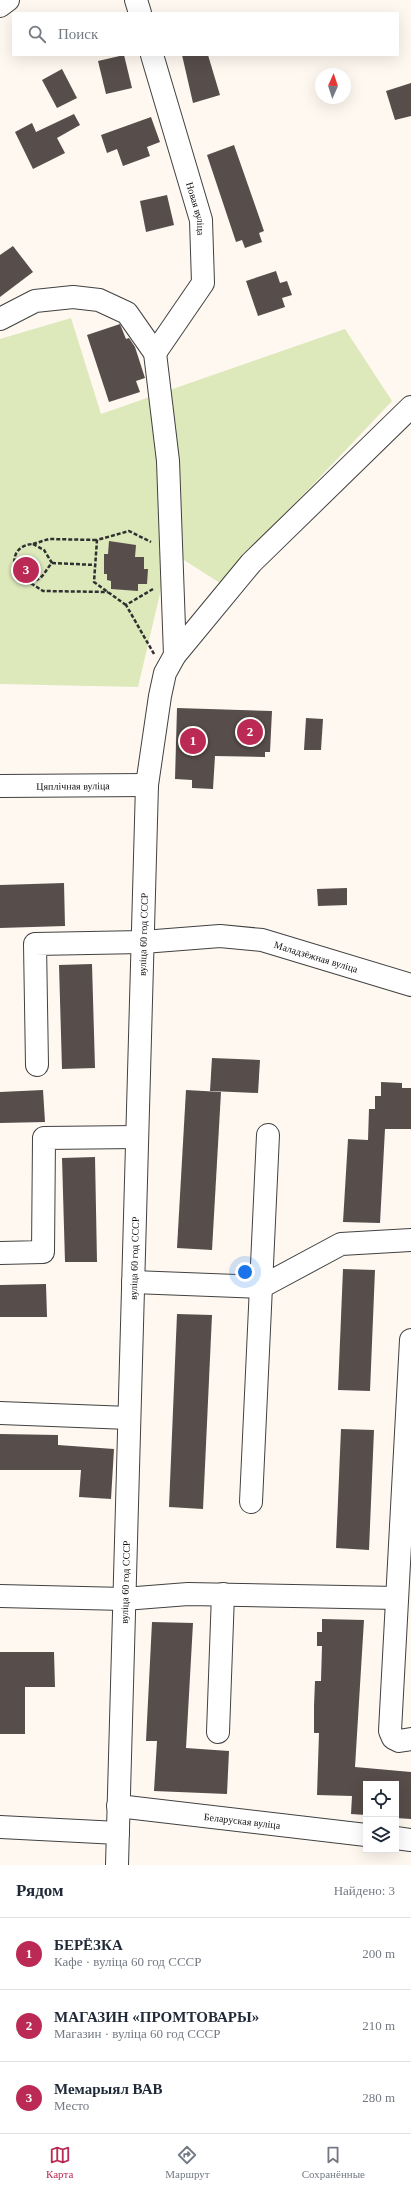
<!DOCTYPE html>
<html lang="ru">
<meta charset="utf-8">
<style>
:root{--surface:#fff;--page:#f2f2f3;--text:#1f2937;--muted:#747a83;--line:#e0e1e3;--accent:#bb2a54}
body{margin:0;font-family:"Times New Roman",serif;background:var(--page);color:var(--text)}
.controls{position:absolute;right:12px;bottom:12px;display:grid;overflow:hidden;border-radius:0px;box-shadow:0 4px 16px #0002}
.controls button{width:36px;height:36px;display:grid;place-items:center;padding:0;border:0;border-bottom:1px solid var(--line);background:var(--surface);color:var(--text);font:20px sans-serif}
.compass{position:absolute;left:315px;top:68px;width:36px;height:36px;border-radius:50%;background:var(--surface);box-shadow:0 4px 16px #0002;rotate:3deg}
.you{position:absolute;left:245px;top:1272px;width:14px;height:14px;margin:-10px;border:3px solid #fff;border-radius:50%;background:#1a73e8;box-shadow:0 0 0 6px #1a73e833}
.badge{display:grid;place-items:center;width:26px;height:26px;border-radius:50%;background:var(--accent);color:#fff;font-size:13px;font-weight:700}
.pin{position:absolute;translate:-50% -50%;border:2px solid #fff;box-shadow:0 1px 4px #0006}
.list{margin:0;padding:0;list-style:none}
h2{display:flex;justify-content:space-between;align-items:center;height:52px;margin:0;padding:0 16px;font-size:17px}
h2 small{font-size:13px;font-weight:400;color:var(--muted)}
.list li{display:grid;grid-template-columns:26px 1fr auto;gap:12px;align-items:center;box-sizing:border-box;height:72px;padding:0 16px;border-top:1px solid var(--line)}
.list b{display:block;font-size:15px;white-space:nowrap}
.list p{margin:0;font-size:13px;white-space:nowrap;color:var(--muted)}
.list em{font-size:13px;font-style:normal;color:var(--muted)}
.icon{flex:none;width:22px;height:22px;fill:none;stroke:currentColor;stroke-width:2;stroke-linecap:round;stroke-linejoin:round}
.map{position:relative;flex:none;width:411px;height:1865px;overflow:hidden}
.search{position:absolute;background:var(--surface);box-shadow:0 4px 16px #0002;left:12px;right:12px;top:12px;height:44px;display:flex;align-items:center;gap:10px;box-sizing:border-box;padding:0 14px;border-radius:0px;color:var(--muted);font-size:15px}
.sheet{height:268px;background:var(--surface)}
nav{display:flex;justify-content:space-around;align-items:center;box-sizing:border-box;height:56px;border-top:1px solid var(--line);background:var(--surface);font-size:11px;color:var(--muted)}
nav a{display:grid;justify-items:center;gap:2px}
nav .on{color:var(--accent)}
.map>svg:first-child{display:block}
.green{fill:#dde8bb}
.building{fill:#574d4b}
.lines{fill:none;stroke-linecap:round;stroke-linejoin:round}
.minor-casing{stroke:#414141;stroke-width:24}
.path{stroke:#303030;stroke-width:2.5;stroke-dasharray:4 2;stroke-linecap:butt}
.minor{stroke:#fff;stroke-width:22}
.labels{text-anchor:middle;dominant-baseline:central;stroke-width:4;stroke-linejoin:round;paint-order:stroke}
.street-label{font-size:10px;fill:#0e0e0e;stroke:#fff}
</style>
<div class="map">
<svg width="411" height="1865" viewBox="0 0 411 1865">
<rect width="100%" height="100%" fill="#fef8f0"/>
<!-- green -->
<polygon class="green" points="71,318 101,414 345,329 392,401 220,583 170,551 138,687 0,684 0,339"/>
<!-- building -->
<g class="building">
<polygon points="124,55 132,88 106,94 98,61"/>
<polygon points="182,55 208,55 220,95 193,103"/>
<polygon points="62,69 77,98 57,108 42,80"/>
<polygon points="411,83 411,116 395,120 386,91"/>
<polygon points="74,114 80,125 57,138 65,153 33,169 15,132 32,123 36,132"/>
<polygon points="151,117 160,142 147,147 150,156 123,166 117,149 107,153 101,135"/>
<polygon points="234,145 264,231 259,233 262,242 245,248 242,240 236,242 207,155"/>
<polygon points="167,195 174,225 146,232 140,201"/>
<polygon points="13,246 33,272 0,297 0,255"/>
<polygon points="276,271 280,283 287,281 292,295 282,298 285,307 258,316 246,281"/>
<polygon points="120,324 126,339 129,338 135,347 145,378 136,381 140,392 109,402 87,335"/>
<polygon points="109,541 136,545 135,557 144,557 144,569 148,569 147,584 138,584 138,591 111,589 111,581 107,580 107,574 104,574 104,554 108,554"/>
<polygon points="177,708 272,711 270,752 265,752 265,757 215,756 213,789 192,788 192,780 175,779"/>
<polygon points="306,718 323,719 321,750 304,750"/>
<polygon points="64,883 65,926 0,928 0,885"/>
<polygon points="347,888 347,905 318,906 317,889"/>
<polygon points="92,964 95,1068 62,1069 59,965"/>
<polygon points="212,1058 260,1060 258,1093 210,1091"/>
<polygon points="381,1082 402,1083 402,1088 411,1088 411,1129 385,1129 380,1223 343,1222 348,1139 368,1140 369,1109 375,1109 375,1096 381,1096"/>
<polygon points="43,1090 45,1122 0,1123 0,1092"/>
<polygon points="186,1090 221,1092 212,1250 177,1248"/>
<polygon points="95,1157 97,1262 65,1262 62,1158"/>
<polygon points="343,1269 375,1270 370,1391 338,1390"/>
<polygon points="46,1284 47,1317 0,1317 0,1285"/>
<polygon points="177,1314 212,1315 203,1509 169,1507"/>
<polygon points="341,1429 374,1430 369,1550 336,1548"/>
<polygon points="0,1434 58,1435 58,1445 114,1449 111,1499 79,1497 81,1470 0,1470"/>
<polygon points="322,1619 364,1620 355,1767 411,1772 411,1819 396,1818 396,1784 366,1784 366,1815 351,1814 352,1796 317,1795 319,1733 314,1733 314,1706 315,1681 321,1681 322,1646 317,1646 317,1632 322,1632"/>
<polygon points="152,1622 193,1623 186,1748 229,1751 227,1794 154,1791 157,1741 146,1741"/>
<polygon points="0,1652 54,1652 55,1687 25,1687 25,1734 0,1734"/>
</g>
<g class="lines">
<defs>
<g id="minor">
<polyline points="136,0 140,13"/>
<polyline points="0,6 8,0"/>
<path id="s1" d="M152,55L201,220L203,283L155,353"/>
<polyline points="0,319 35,301 73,297 99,300 127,313 155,353 168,461 175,655"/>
<path id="s2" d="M0,786L147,785"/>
<path id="s3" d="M37,1065L35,944L143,942L220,936L262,940L411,985"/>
<polyline points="0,1253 43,1252 44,1138 137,1137"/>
<polyline points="133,1282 261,1287 341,1244 411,1240"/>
<polyline points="411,1340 390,1731 393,1738 399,1741 411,1739"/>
<polyline points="0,1413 129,1418"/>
<polyline points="251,1502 268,1135"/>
<polyline points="0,1596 124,1599 188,1594 397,1598"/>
<polyline points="218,1732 223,1594"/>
<path id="s4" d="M118,1806L366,1835"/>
<polyline points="0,1827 118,1833"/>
<polyline points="396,1838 411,1840"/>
<path id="s5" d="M117,1865L147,785L160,696L165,673L175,655L251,563L411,407"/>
</g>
</defs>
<!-- minor casing -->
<use href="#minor" class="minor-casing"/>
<!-- path -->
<g class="path">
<path d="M33,544L44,550L52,563C47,568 45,574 40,578C16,593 0,546 33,544Z"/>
<polyline points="33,544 49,539 97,540"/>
<polyline points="52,563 95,565"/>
<polyline points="26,580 43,591 108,592"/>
<polyline points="153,589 126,605 154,654"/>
<polyline points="126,605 94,582 97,540 129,531 151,542"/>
</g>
<!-- minor -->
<use href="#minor" class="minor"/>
</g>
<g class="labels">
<!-- street labels -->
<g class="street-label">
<text stroke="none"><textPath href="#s1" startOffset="160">Новая вуліца</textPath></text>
<text stroke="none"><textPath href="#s2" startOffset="73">Цяплічная вуліца</textPath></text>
<text stroke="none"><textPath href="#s5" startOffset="931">вуліца 60 год СССР</textPath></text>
<text stroke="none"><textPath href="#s3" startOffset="405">Маладзёжная вуліца</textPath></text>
<text stroke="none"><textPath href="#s5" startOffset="607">вуліца 60 год СССР</textPath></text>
<text stroke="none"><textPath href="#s5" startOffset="283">вуліца 60 год СССР</textPath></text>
<text stroke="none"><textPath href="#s4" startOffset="125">Беларуская вуліца</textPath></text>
</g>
</g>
</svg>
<div class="controls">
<button><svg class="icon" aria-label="locate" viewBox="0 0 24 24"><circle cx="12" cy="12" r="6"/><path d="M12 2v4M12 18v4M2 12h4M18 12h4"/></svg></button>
<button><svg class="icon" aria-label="layers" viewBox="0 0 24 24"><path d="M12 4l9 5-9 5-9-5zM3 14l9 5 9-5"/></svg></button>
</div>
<svg class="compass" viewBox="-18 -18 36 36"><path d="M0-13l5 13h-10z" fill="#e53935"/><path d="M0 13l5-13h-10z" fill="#747a83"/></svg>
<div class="you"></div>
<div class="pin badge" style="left:193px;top:741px">1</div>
<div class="pin badge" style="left:250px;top:732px">2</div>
<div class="pin badge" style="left:26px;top:570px">3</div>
<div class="search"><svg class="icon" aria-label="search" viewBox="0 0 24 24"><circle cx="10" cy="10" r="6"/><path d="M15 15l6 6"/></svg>Поиск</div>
</div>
<section class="sheet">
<h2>Рядом<small>Найдено: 3</small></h2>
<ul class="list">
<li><span class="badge">1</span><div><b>БЕРЁЗКА</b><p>Кафе · вуліца 60 год СССР</p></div><em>200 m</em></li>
<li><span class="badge">2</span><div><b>МАГАЗИН «ПРОМТОВАРЫ»</b><p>Магазин · вуліца 60 год СССР</p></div><em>210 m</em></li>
<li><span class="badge">3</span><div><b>Мемарыял ВАВ</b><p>Место</p></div><em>280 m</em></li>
</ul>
</section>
<nav>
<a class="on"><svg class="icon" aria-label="map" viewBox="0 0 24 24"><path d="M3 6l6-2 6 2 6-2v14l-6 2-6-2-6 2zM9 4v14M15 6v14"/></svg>Карта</a>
<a><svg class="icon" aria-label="directions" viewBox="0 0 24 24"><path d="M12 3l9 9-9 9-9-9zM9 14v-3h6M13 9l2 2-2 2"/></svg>Маршрут</a>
<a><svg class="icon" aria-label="saved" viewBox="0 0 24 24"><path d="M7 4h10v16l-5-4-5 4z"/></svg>Сохранённые</a>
</nav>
